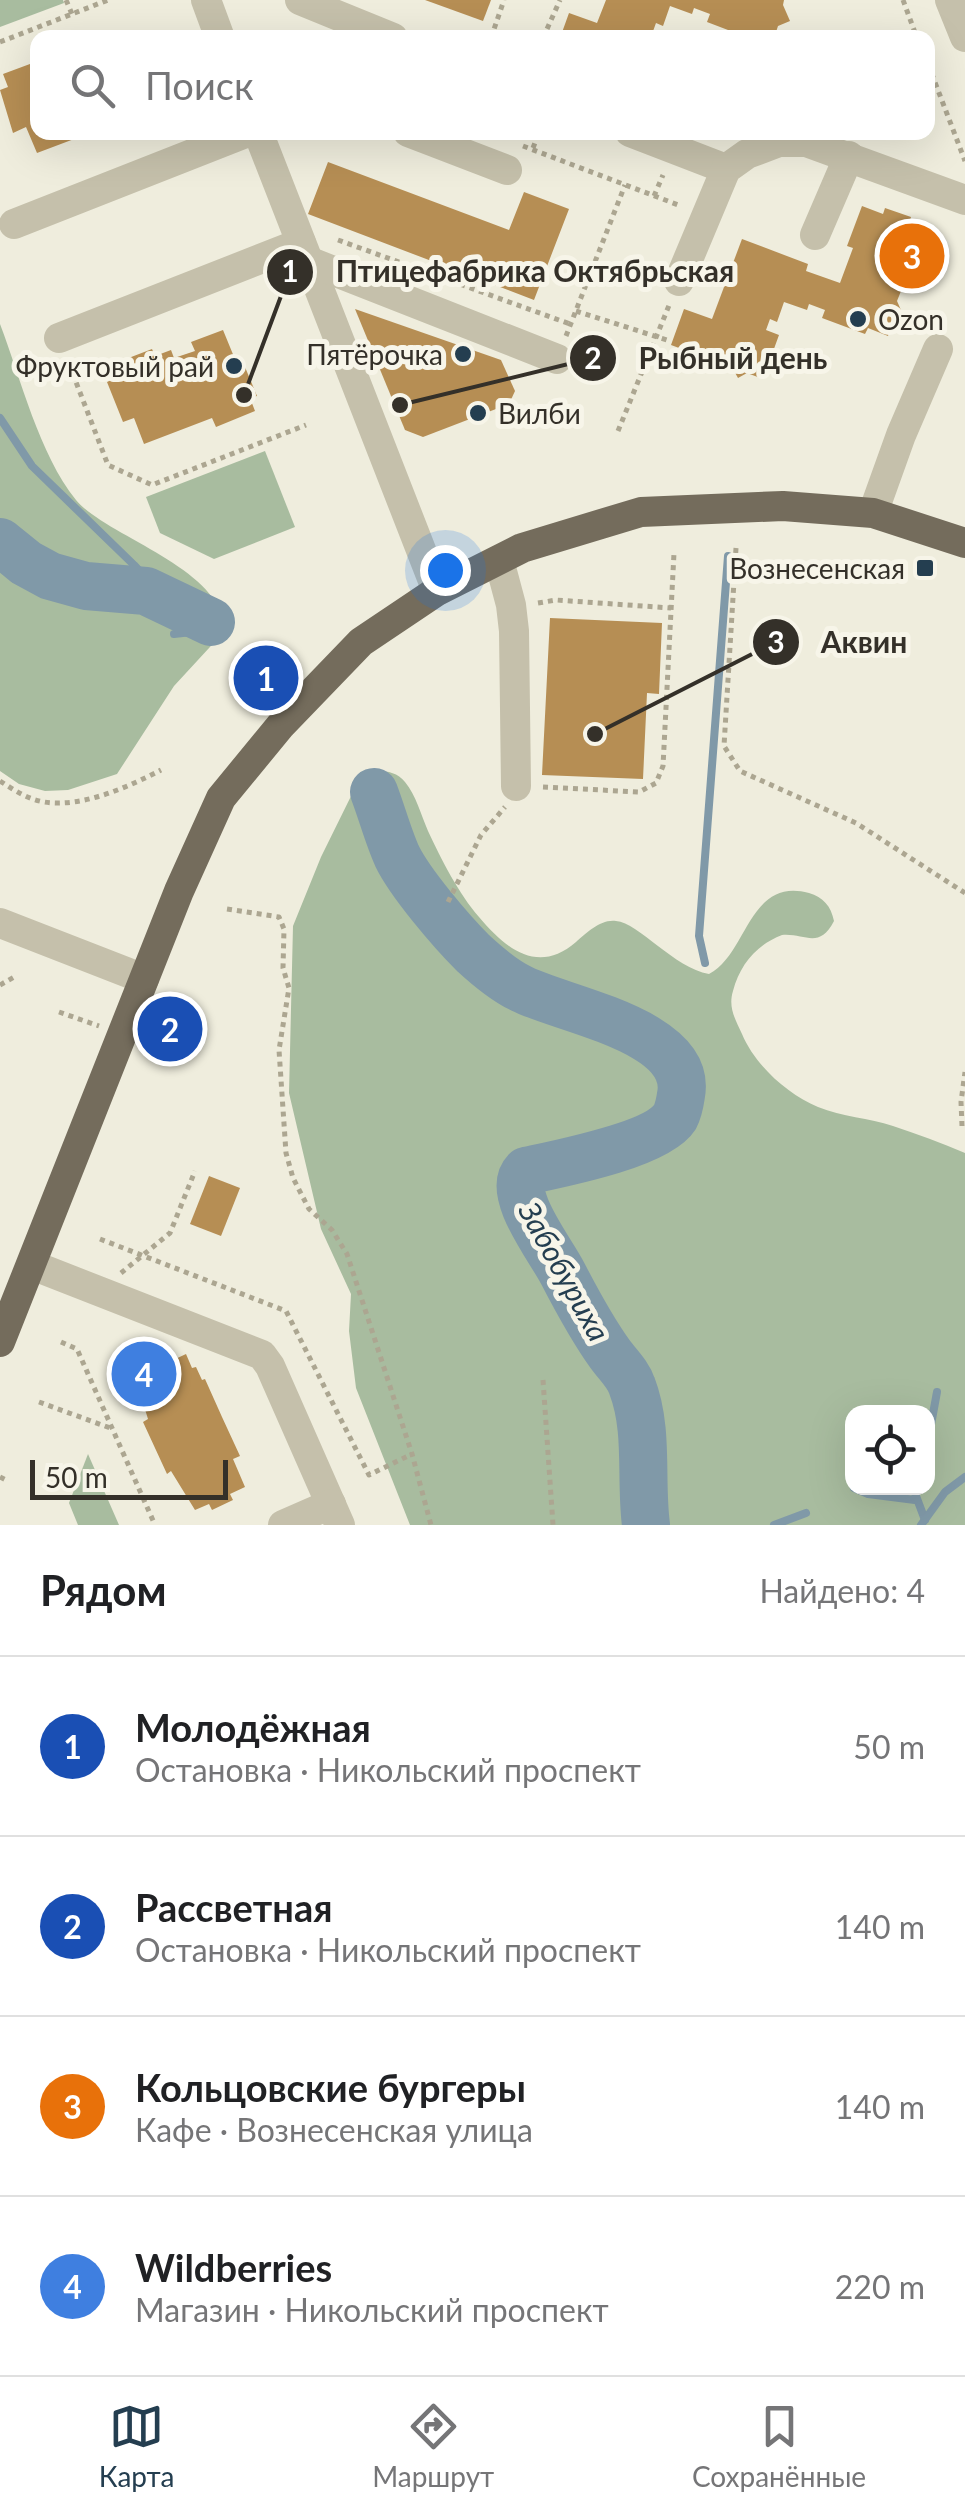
<!DOCTYPE html>
<html lang="ru">
<meta charset="utf-8">
<style>
:root{--surface:#fff;--page:#f2f2f2;--text:#202124;--muted:#757577;--line:#e0e0e0;--accent:#243e50}
body{margin:0;font-family:Lato,sans-serif;background:var(--page);color:var(--text)}
.controls{position:absolute;right:30px;bottom:30px;display:grid;overflow:hidden;border-radius:20px;box-shadow:0 10px 40px #0002}
.controls button{width:90px;height:90px;display:grid;place-items:center;padding:0;border:0;border-bottom:2px solid var(--line);background:var(--surface);color:var(--text);font:50px sans-serif}
.scale{position:absolute;left:30px;bottom:25px;width:198px;box-sizing:border-box;padding-left:10px;border:5px solid #343029;border-top:0;font-size:28px;line-height:35px;white-space:nowrap;color:#343029;-webkit-text-stroke:8px #f7f5e9;paint-order:stroke}
.you{position:absolute;left:445px;top:570px;width:35px;height:35px;margin:-25px;border:8px solid #fff;border-radius:50%;background:#1a73e8;box-shadow:0 0 0 15px #1a73e833}
.badge{display:grid;place-items:center;width:65px;height:65px;border-radius:50%;background:var(--accent);color:#fff;font-size:32px;font-weight:700}
.pin{position:absolute;translate:-50% -50%;border:5px solid #fff;box-shadow:0 2px 10px #0006}
.list{margin:0;padding:0;list-style:none}
h2{display:flex;justify-content:space-between;align-items:center;height:130px;margin:0;padding:0 40px;font-size:42px}
h2 small{font-size:32px;font-weight:400;color:var(--muted)}
.list li{display:grid;grid-template-columns:65px 1fr auto;gap:30px;align-items:center;box-sizing:border-box;height:180px;padding:0 40px;border-top:2px solid var(--line)}
.list b{display:block;font-size:38px;white-space:nowrap}
.list p{margin:0;font-size:32px;white-space:nowrap;color:var(--muted)}
.list em{font-size:32px;font-style:normal;color:var(--muted)}
.icon{flex:none;width:55px;height:55px;fill:none;stroke:currentColor;stroke-width:2;stroke-linecap:round;stroke-linejoin:round}
.map{position:relative;flex:none;width:965px;height:1525px;overflow:hidden}
.search{position:absolute;background:var(--surface);box-shadow:0 10px 40px #0002;left:30px;right:30px;top:30px;height:110px;display:flex;align-items:center;gap:25px;box-sizing:border-box;padding:0 35px;border-radius:20px;color:var(--muted);font-size:38px}
.sheet{height:850px;background:var(--surface)}
nav{display:flex;justify-content:space-around;align-items:center;box-sizing:border-box;height:140px;border-top:2px solid var(--line);background:var(--surface);font-size:28px;color:var(--muted)}
nav a{display:grid;justify-items:center;gap:5px}
nav .on{color:var(--accent)}
.map>svg:first-child{display:block}
.green{fill:#a8bc9f;fill-rule:evenodd}
.lines{fill:none;stroke-linecap:round;stroke-linejoin:round}
.stream{stroke:#8099a8;stroke-width:8}
.river{stroke:#8099a8;stroke-width:48}
.building{fill:#b68e54}
.path{stroke:#aca691;stroke-width:5;stroke-dasharray:5 5;stroke-linecap:butt}
.minor{stroke:#c5c0ab;stroke-width:30}
.major{stroke:#746c5c;stroke-width:30}
.poi-dot{fill:#243e50;stroke:#f7f5e9;stroke-width:4}
.labels{text-anchor:middle;dominant-baseline:central;stroke-width:10;stroke-linejoin:round;paint-order:stroke}
.poi-label{font-size:28px;fill:#343029;stroke:#f7f5e9;text-anchor:end}
.water-label{font-size:30px;font-style:italic;fill:#243e50;stroke:#f7f5e9}
.leader{fill:none;stroke:#343029;stroke-width:4}
.callout-dot{fill:#343029;stroke:#f7f5e9;stroke-width:4}
.mark-label{font-size:30px;text-anchor:middle;font-weight:bold;fill:#fff}
.callout-label{font-size:30px;text-anchor:middle;font-weight:bold;fill:#343029;stroke:#f7f5e9;stroke-width:10;stroke-linejoin:round;paint-order:stroke}
</style>
<div class="map">
<svg width="965" height="1525" viewBox="0 0 965 1525">
<rect width="100%" height="100%" fill="#efeddd"/>
<!-- green -->
<g class="green">
<polygon points="0,0 63,0 64,3 0,27"/>
<path d="M0,324C21,379 39,454 76,500C106,537 236,573 221,635L174,686L117,774L68,790L45,791L19,784L0,771Z"/>
<polygon points="265,451 295,527 214,559 160,533 146,497"/>
<path d="M378,771C388,771 398,773 405,782C416,795 421,815 428,831C441,859 459,894 479,917C506,949 538,975 576,942C587,933 600,919 616,921C639,923 674,968 709,974C748,954 748,877 809,893C823,897 831,906 834,921C819,950 805,933 782,935C756,945 740,965 733,991C728,1007 735,1019 742,1034C755,1065 787,1094 818,1107C842,1117 869,1118 893,1126C917,1134 942,1143 965,1153V1525H410L356,1388L349,1331L351,1294L321,1229L289,1093L293,926L321,857L356,786ZM852,1412H928V1488H852Z"/>
<polygon points="88,1454 119,1525 78,1525 69,1503"/>
</g>
<g class="lines">
<!-- stream -->
<g class="stream">
<polyline points="0,418 32,466 134,565 165,599"/>
<polyline points="174,634 192,632 202,617"/>
<polyline points="705,963 699,936 728,556"/>
<polyline points="928,1441 937,1392"/>
<polyline points="854,1488 868,1494 915,1500"/>
<polyline points="913,1488 925,1520"/>
<polyline points="774,1525 806,1513"/>
<polyline points="921,1525 945,1492 965,1477"/>
</g>
<!-- river -->
<g class="river">
<polyline points="0,542 26,563 50,576 86,586 146,591 211,622"/>
<path d="M374,792C382,813 388,836 397,856C410,883 451,931 473,953C486,965 505,981 522,989C564,1010 693,1031 681,1095C680,1102 678,1111 675,1117C657,1145 558,1164 526,1171C505,1193 551,1250 563,1274C577,1301 592,1329 610,1354C618,1365 628,1374 632,1386C649,1430 640,1480 646,1525"/>
</g>
</g>
<!-- building -->
<g class="building">
<polygon points="425,0 491,0 483,21"/>
<polygon points="606,0 784,0 783,5 790,21 778,26 774,38 753,32 749,38 707,22 710,14 694,8 692,14 670,6 663,26 656,23 652,34 660,38 560,38 569,13 597,23"/>
<polygon points="38,61 38,132 90,133 37,153 26,127 13,133 0,90 8,87 3,74"/>
<polygon points="328,162 509,230 524,192 569,209 534,300 308,214"/>
<polygon points="862,206 883,214 885,208 911,217 909,224 928,231 917,258 923,270 907,276 897,301 904,317 892,322 888,336 868,328 865,334 822,318 825,310 809,304 807,310 784,302 777,322 770,319 766,330 779,335 763,379 747,373 738,378 733,369 720,363 710,367 706,358 671,345 684,309 712,319 742,239 808,264 806,271 840,283 853,248 847,246"/>
<polygon points="355,309 501,360 515,391 509,404 423,437 405,430"/>
<polygon points="223,330 239,369 245,367 257,396 250,398 255,411 216,427 212,418 144,444 134,418 123,422 107,382 118,377 113,364 152,349 155,356 171,350 174,358 195,351 191,342"/>
<polygon points="550,618 662,623 659,694 647,693 643,779 542,775"/>
<polygon points="209,1176 240,1188 221,1236 190,1224"/>
<polygon points="186,1354 192,1368 196,1367 202,1380 205,1379 222,1417 240,1456 233,1459 245,1487 230,1494 233,1500 212,1510 209,1504 195,1510 171,1471 167,1474 143,1422 148,1419 135,1377 150,1370 147,1365 168,1355 171,1361"/>
</g>
<g class="lines">
<!-- path -->
<g class="path">
<polyline points="66,0 72,14"/>
<polyline points="903,0 917,38"/>
<polyline points="491,38 504,0"/>
<polyline points="543,38 560,0"/>
<polyline points="0,42 108,0"/>
<polyline points="928,64 965,161"/>
<polyline points="523,146 681,206"/>
<polyline points="533,148 539,132"/>
<polyline points="654,196 663,175"/>
<polyline points="338,240 570,324"/>
<polyline points="576,311 667,340"/>
<polyline points="566,336 625,185"/>
<polyline points="69,364 108,465 152,485 306,425"/>
<polyline points="618,431 670,303"/>
<polyline points="736,548 724,746 740,771 856,823 965,893"/>
<polyline points="538,603 556,600 671,608"/>
<path d="M0,781C14,790 27,799 44,802C82,808 128,787 161,770"/>
<polyline points="543,787 639,792 656,783 663,766 674,553"/>
<polyline points="448,902 481,835 505,807"/>
<polyline points="227,909 279,917 284,929 283,968 289,988 279,1050 286,1153 293,1178 309,1209 332,1230 347,1254 412,1454 431,1525"/>
<polyline points="0,985 16,976"/>
<polyline points="59,1012 99,1026"/>
<polyline points="145,1042 172,1051"/>
<polyline points="962,1126 961,1102 965,1072"/>
<polyline points="100,1239 286,1311 369,1475 412,1454"/>
<polyline points="121,1273 170,1233 195,1171"/>
<polyline points="61,1342 77,1349 155,1525"/>
<polyline points="543,1380 553,1525"/>
<polyline points="39,1402 113,1429"/>
<polyline points="0,1477 6,1480"/>
</g>
<!-- minor -->
<g class="minor">
<polyline points="206,0 220,38"/>
<polyline points="300,0 393,38"/>
<polyline points="950,0 965,37"/>
<polyline points="258,132 437,591"/>
<polyline points="408,132 507,170"/>
<polyline points="630,132 726,169"/>
<polyline points="14,224 248,132"/>
<polyline points="815,235 849,156"/>
<polyline points="308,261 557,359"/>
<polyline points="679,281 726,169 747,154 779,142 806,142 965,200"/>
<polyline points="59,338 301,243"/>
<polyline points="873,513 901,435 938,349"/>
<polyline points="499,560 511,605 514,631 516,786"/>
<polyline points="0,923 144,979"/>
<polyline points="32,1265 262,1355 270,1366 340,1525"/>
<polyline points="283,1525 331,1504"/>
</g>
<!-- major -->
<polyline class="major" points="0,1342 179,891 221,798 281,725 361,642 437,591 522,548 641,512 783,506 873,513 965,543"/>
</g>
<!-- markers -->
<g class="poi-dot">
<circle cx="858" cy="319" r="10"/>
<circle cx="463" cy="354" r="10"/>
<circle cx="234" cy="366" r="10"/>
<circle cx="478" cy="413" r="10"/>
<rect x="915" y="558" width="20" height="20" rx="5"/>
</g>
<g class="labels">
<!-- poi labels -->
<g class="poi-label">
<text x="878" y="319" text-anchor="start">Ozon</text>
<text x="443" y="354">Пятёрочка</text>
<text x="214" y="366">Фруктовый рай</text>
<text x="498" y="413" text-anchor="start">Вилби</text>
<text x="905" y="568">Вознесенская</text>
</g>
<!-- water labels -->
<g class="water-label">
<text transform="translate(565 1271) rotate(61)">Забобуриха</text>
</g>
</g>
<!-- callouts -->
<path class="leader" d="M244 395L290 272M400 405L593 358M595 734L776 642"/>
<g class="callout-dot">
<circle cx="244" cy="395" r="10"/>
<circle cx="400" cy="405" r="10"/>
<circle cx="595" cy="734" r="10"/>
<circle cx="290" cy="272" r="25"/>
<circle cx="593" cy="358" r="25"/>
<circle cx="776" cy="642" r="25"/>
</g>
<g class="mark-label">
<text x="290" y="282">1</text>
<text x="593" y="369">2</text>
<text x="776" y="653">3</text>
</g>
<g class="callout-label">
<text x="535" y="282">Птицефабрика Октябрьская</text>
<text x="733" y="369">Рыбный день</text>
<text x="864" y="653">Аквин</text>
</g>
</svg>
<div class="controls">
<button><svg class="icon" aria-label="locate" viewBox="0 0 24 24"><circle cx="12" cy="12" r="6"/><path d="M12 2v4M12 18v4M2 12h4M18 12h4"/></svg></button>
</div>
<div class="scale">50 m</div>
<div class="you"></div>
<div class="pin badge" style="left:266px;top:678px;background:#1a4fb4">1</div>
<div class="pin badge" style="left:170px;top:1029px;background:#1a4fb4">2</div>
<div class="pin badge" style="left:912px;top:256px;background:#e8710a">3</div>
<div class="pin badge" style="left:144px;top:1374px;background:#3f7fe0">4</div>
<div class="search"><svg class="icon" aria-label="search" viewBox="0 0 24 24"><circle cx="10" cy="10" r="6"/><path d="M15 15l6 6"/></svg>Поиск</div>
</div>
<section class="sheet">
<h2>Рядом<small>Найдено: 4</small></h2>
<ul class="list">
<li><span class="badge" style="background:#1a4fb4">1</span><div><b>Молодёжная</b><p>Остановка · Никольский проспект</p></div><em>50 m</em></li>
<li><span class="badge" style="background:#1a4fb4">2</span><div><b>Рассветная</b><p>Остановка · Никольский проспект</p></div><em>140 m</em></li>
<li><span class="badge" style="background:#e8710a">3</span><div><b>Кольцовские бургеры</b><p>Кафе · Вознесенская улица</p></div><em>140 m</em></li>
<li><span class="badge" style="background:#3f7fe0">4</span><div><b>Wildberries</b><p>Магазин · Никольский проспект</p></div><em>220 m</em></li>
</ul>
</section>
<nav>
<a class="on"><svg class="icon" aria-label="map" viewBox="0 0 24 24"><path d="M3 6l6-2 6 2 6-2v14l-6 2-6-2-6 2zM9 4v14M15 6v14"/></svg>Карта</a>
<a><svg class="icon" aria-label="directions" viewBox="0 0 24 24"><path d="M12 3l9 9-9 9-9-9zM9 14v-3h6M13 9l2 2-2 2"/></svg>Маршрут</a>
<a><svg class="icon" aria-label="saved" viewBox="0 0 24 24"><path d="M7 4h10v16l-5-4-5 4z"/></svg>Сохранённые</a>
</nav>
